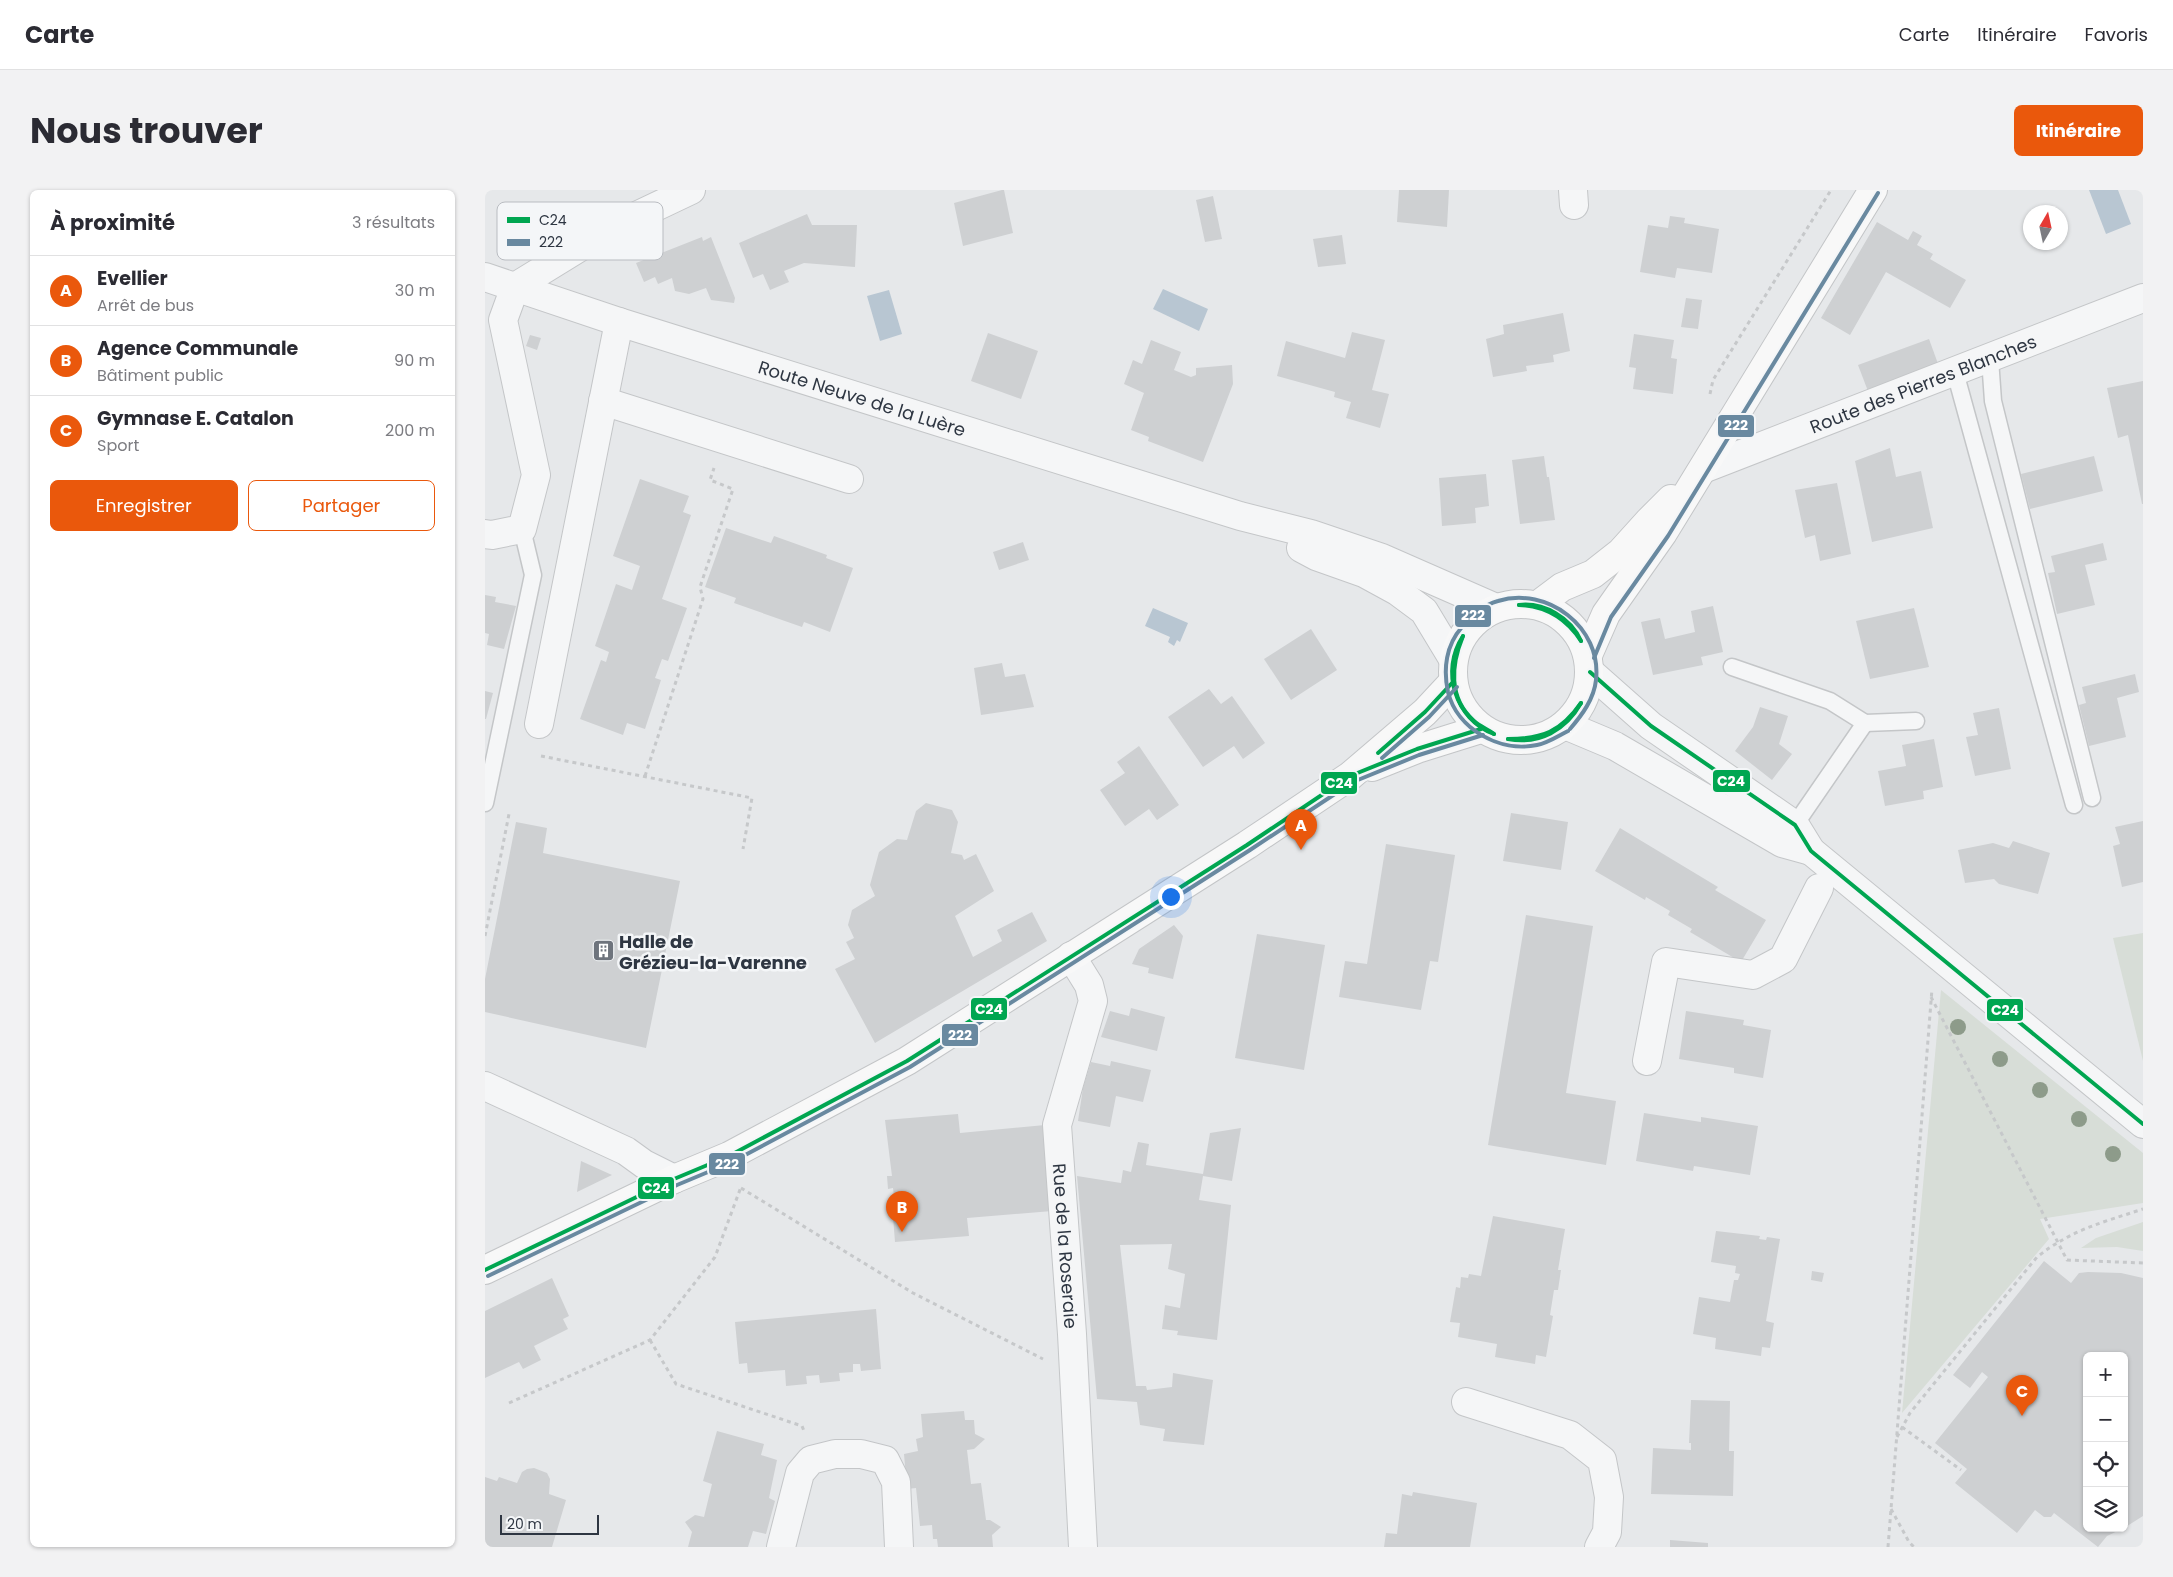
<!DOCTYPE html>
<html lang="fr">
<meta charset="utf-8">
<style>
:root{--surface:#fff;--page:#f2f2f3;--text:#2b2b33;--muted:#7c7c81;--line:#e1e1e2;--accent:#ea580c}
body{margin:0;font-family:Poppins,sans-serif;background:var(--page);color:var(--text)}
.controls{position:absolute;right:15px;bottom:15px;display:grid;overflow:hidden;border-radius:8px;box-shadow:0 1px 4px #0004}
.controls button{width:45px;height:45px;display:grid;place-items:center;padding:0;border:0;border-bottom:1px solid var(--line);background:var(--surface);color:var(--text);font:25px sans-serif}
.compass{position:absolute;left:1538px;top:15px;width:45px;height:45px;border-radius:50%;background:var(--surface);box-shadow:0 1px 4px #0004;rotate:9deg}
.scale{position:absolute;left:15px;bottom:12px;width:99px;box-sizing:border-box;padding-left:5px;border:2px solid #2e3642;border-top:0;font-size:14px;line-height:18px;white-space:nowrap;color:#2e3642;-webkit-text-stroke:4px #f4f6f8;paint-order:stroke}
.you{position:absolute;left:685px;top:706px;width:18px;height:18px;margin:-12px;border:4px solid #fff;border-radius:50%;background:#1a73e8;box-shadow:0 0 0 8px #1a73e833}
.badge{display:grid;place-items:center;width:32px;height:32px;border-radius:50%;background:var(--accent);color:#fff;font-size:16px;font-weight:700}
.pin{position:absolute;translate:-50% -41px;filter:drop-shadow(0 1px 2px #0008)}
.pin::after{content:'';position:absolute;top:26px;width:18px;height:15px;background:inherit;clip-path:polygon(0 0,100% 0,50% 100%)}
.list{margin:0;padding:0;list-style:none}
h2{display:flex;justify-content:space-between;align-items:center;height:65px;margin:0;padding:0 20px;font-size:21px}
h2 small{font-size:16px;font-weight:400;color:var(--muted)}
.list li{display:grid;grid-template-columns:32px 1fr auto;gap:15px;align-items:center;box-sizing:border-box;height:70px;padding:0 20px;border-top:1px solid var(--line)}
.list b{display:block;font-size:19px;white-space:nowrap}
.list p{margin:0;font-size:16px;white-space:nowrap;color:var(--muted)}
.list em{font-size:16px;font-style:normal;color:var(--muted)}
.actions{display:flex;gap:10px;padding:15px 20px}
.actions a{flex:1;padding:11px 0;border:1px solid var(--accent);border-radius:8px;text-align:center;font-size:18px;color:var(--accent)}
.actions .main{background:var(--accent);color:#fff}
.icon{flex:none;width:28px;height:28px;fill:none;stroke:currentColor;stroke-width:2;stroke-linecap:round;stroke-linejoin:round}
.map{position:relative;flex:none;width:1658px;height:1357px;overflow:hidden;border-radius:8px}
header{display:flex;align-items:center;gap:30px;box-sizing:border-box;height:70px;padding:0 25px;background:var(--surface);border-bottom:1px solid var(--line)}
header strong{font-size:24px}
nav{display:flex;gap:28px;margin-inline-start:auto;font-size:18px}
.intro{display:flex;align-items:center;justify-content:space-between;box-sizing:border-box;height:120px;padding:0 30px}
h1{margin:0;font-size:35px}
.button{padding:12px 22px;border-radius:8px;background:var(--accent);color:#fff;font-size:18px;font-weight:700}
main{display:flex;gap:30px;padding:0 30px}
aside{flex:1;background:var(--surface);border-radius:8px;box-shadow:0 1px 4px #0004}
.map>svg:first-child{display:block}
.green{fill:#d7ddd7}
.water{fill:#b8c6d2}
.building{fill:#ced0d2;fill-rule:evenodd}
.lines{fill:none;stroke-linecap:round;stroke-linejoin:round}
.service-casing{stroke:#c4c6c8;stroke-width:19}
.minor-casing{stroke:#c4c6c8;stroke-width:30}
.tertiary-casing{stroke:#c4c6c8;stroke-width:30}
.primary-casing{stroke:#c3c5c7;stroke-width:30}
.path{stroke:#c6c8ca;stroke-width:3;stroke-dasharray:4 4;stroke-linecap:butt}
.service{stroke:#f5f6f7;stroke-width:16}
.minor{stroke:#f5f6f7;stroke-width:28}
.tertiary{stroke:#f5f6f7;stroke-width:28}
.primary{stroke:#f8f8f8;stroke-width:28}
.bus-1-casing{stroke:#f4f6f8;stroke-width:8}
.bus-2-casing{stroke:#f4f6f8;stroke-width:8}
.bus-1{stroke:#00a651;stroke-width:4}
.bus-2{stroke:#6989a0;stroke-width:4}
.tree{fill:#8d9b8a}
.labels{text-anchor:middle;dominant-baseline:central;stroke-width:5;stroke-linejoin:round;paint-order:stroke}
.street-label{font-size:18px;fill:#2e3642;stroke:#f4f6f8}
.poi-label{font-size:18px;font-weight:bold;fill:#2e3642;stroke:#f4f6f8;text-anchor:start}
.key{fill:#f4f6f8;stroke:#b9bcc1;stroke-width:1}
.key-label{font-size:14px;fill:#2e3642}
.line-badge{stroke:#f4f6f8;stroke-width:2}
.badge-label{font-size:14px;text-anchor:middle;font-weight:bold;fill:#fff}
</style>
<header>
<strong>Carte</strong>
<nav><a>Carte</a><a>Itinéraire</a><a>Favoris</a></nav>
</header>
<div class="intro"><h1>Nous trouver</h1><a class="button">Itinéraire</a></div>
<main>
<aside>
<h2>À proximité<small>3 résultats</small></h2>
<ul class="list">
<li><span class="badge">A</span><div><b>Evellier</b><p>Arrêt de bus</p></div><em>30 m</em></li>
<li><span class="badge">B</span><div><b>Agence Communale</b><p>Bâtiment public</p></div><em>90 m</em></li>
<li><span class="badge">C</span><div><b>Gymnase E. Catalon</b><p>Sport</p></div><em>200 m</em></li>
</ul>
<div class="actions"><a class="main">Enregistrer</a><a>Partager</a></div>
</aside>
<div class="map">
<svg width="1658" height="1357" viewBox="0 0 1658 1357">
<rect width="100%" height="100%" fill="#e6e8ea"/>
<!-- green -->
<g class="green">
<polygon points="1658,743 1658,871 1628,748"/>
<polygon points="1456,800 1658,963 1658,1013 1555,1029 1564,1049 1417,1223"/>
<polygon points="1658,1032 1658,1061 1632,1057 1596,1058 1611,1048"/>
</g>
<!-- water -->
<g class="water">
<polygon points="1604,0 1633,0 1646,34 1621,44"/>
<polygon points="678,99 723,119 714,141 668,119"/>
<polygon points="404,100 417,144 395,151 382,106"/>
<polygon points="668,418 703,433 695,452 692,450 689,456 683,452 685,447 660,436"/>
</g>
<!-- building -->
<g class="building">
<polygon points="517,0 519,0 528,43 478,56 469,13"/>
<polygon points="914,0 964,0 962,37 912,32"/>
<polygon points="728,6 737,49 720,52 711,10"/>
<polygon points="322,24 327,35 372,35 370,77 319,73 299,81 304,92 285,100 278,84 268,88 254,53"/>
<polygon points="1185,26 1200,28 1199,33 1234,39 1227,83 1192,78 1190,88 1155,82 1163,35 1183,38"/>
<polygon points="1392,32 1423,50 1428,41 1437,46 1432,55 1448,64 1445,69 1481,90 1465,118 1401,82 1365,145 1336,128"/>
<polygon points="857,45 861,74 833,77 828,49"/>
<polygon points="217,47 218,51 226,47 250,108 249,113 226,110 221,98 204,104 190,101 187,88 173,94 170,87 159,92 151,73"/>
<polygon points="1201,108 1217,110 1213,139 1196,137"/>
<polygon points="1078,123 1085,161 1068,165 1069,172 1041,176 1042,181 1008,187 1001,149 1019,144 1018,135"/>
<polygon points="867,142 900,150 887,200 904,204 895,238 861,228 866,212 849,207 850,202 792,186 801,151 860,168"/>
<polygon points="503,143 553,161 536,209 486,191"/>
<polygon points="1149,144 1189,150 1186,168 1192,169 1188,204 1148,199 1151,178 1144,177"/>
<polygon points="45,145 56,148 52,160 41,156"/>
<polygon points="1444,149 1456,182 1386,209 1373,175"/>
<polygon points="666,150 696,162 689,180 706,187 711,185 711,178 747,175 748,194 718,272 663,251 664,247 646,240 659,203 639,194 648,170 657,174"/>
<polygon points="1658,191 1658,314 1657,314 1643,245 1633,248 1622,198"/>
<polygon points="1405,258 1411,287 1436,281 1448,338 1387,352 1370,271"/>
<polygon points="1059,266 1062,287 1064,287 1070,330 1035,334 1027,270"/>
<polygon points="1609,266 1618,301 1545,319 1536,284"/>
<polygon points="1001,284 1004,316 990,318 991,333 957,336 954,288"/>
<polygon points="155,289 204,306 198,322 206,325 177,409 202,418 183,471 177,469 170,488 176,490 160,539 142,533 138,545 95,529 116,470 121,472 124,462 110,456 131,394 147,400 155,376 128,366"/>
<polygon points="1352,293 1366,364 1335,371 1330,345 1320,348 1310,300"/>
<polygon points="241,338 286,353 289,346 342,365 341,368 368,378 345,442 319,432 317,437 249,413 251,408 220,397"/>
<polygon points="538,352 544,370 514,380 508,362"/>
<polygon points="1618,353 1622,370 1600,375 1610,415 1572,424 1563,383 1570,382 1566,366"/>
<polygon points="0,405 11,407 10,412 31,416 19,459 2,455 4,444 0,443"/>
<polygon points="1228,416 1238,462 1216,467 1218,475 1168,485 1156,432 1175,428 1180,449 1210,442 1206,421"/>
<polygon points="1429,418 1444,477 1385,489 1371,431"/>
<polygon points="826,439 852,480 806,510 779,469"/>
<polygon points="517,473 520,487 540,484 549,517 496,525 489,478"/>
<polygon points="1650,484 1654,502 1632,508 1641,547 1604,556 1594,515 1601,513 1597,497"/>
<polygon points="724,499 736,514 747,506 780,553 758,569 749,556 718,577 683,527"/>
<polygon points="0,501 8,503 1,529 0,529"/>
<polygon points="1275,517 1303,526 1294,554 1307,564 1287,590 1250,561 1268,537"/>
<polygon points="1514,518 1526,579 1490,586 1481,547 1493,545 1488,523"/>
<polygon points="1449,549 1458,597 1438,601 1439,609 1400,616 1393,581 1421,576 1417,555"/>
<polygon points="654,556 694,615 672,630 664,619 640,636 615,600 640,583 632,572"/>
<polygon points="441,613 467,620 473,632 466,663 477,665 479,670 491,664 509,701 470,726 488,767 517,751 512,740 547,722 562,751 390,853 350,779 370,769 361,752 369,748 363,735 367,720 390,706 385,695 394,662 412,649 422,650 431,621"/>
<polygon points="1026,623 1083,632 1076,680 1018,671"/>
<polygon points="1658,631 1658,692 1637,697 1628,656 1635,654 1630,637"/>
<polygon points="31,632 62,638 58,663 195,691 161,858 0,822 0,789"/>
<polygon points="1135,638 1233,697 1230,700 1281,730 1256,772 1205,742 1207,739 1183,725 1185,721 1161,707 1160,710 1110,681"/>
<polygon points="1528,651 1565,663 1553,704 1514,694 1509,689 1480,693 1473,660 1508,653 1524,658"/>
<polygon points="901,654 970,665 953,772 945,771 936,820 854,807 860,771 882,774"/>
<polygon points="1041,725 1108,736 1081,903 1131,911 1121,975 1003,955"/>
<polygon points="689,735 698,746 688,789 663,783 664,778 647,774 654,759"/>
<polygon points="772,744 840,755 819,880 750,868"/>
<polygon points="646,818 680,827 672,861 616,847 625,821 644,826"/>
<polygon points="1201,821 1259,830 1258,835 1286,840 1278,888 1249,883 1249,878 1194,869"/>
<polygon points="626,871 666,880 658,912 631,906 625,937 593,931 598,898 606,872 625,876"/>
<polygon points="1159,923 1216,932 1216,927 1273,936 1265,985 1209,976 1208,981 1151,971"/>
<polygon points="473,924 475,943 560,935 567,1021 482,1028 484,1046 410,1052 407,1014 410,1014 408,998 403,999 402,986 407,986 400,930"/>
<polygon points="756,938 747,991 718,986 714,1010 746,1015 732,1150 692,1145 693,1141 677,1139 680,1115 695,1118 700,1084 683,1079 687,1054 635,1055 651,1196 661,1196 662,1200 687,1197 688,1183 728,1190 719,1255 678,1251 680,1239 655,1235 652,1212 612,1209 592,986 636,993 638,980 646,982 653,952 664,954 661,975 718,984 725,943"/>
<polygon points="96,971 127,985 92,1002"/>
<polygon points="1008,1026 1080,1039 1073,1080 1076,1080 1073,1100 1069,1100 1065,1125 1068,1126 1061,1167 1051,1165 1050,1174 1010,1167 1012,1154 973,1147 975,1133 965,1132 971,1097 975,1098 976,1087 983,1088 984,1084 996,1086"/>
<polygon points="1231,1041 1275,1046 1274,1049 1281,1050 1282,1047 1295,1049 1281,1131 1289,1133 1285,1158 1277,1157 1276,1166 1230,1159 1231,1148 1208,1144 1214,1107 1245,1112 1249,1090 1253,1090 1255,1084 1250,1083 1251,1076 1226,1072"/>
<path d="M1559,1071L1586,1093L1594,1083L1603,1082L1636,1083L1658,1088V1326L1639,1338L1622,1346L1613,1357L1569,1323L1566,1327H1559L1550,1320L1532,1343L1470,1293L1482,1279L1450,1253L1503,1187L1497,1182L1485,1198L1468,1185ZM1602,1166H1639V1338H1602Z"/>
<polygon points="1327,1081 1339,1083 1337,1092 1326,1090"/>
<polygon points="67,1088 84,1126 78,1129 83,1139 49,1156 56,1170 38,1179 34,1172 0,1188 0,1121"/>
<polygon points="391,1119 396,1179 376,1181 375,1174 368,1174 368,1182 354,1183 355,1191 335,1193 334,1185 321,1186 322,1194 301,1196 300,1180 263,1183 262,1173 254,1174 250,1132"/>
<polygon points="1206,1210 1245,1211 1244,1261 1249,1261 1248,1306 1166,1304 1168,1258 1206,1260 1206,1253 1204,1253"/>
<polygon points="479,1221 480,1230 489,1230 490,1244 500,1249 489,1259 482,1260 486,1294 496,1293 501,1330 505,1330 516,1337 507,1345 508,1357 453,1357 452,1349 448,1349 447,1335 435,1336 431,1298 422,1299 419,1264 433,1261 431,1249 438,1247 436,1224"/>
<polygon points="232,1241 279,1254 276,1265 292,1270 284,1308 290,1311 281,1344 268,1341 263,1357 203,1357 207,1342 200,1332 210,1325 219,1327 227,1294 218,1291"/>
<polygon points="49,1278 62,1283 65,1289 64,1304 81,1310 67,1357 0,1357 0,1287 12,1291 14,1287 32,1293 37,1282 42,1279"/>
<polygon points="928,1302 992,1313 985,1357 899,1357 901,1343 912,1344 917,1304 927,1306"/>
<polygon points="1185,1350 1223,1353 1223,1357 1185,1357"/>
</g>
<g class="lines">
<defs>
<g id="service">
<polyline points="1505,169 1508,211 1607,608"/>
<polyline points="1470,182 1589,615"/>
<polyline points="1247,477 1345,511 1380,533 1431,531"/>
<polyline points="0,613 48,385 37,339"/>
<polyline points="1305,642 1380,533"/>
</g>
<g id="minor">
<polyline points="1088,0 1089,15"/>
<polyline points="118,211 364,289"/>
<path id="s1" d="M1218,279L1658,108"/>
<polyline points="0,344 7,345 37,339 51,285 18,130 30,97 126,38 206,0"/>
<polyline points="54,534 134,132"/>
<path id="s2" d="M586,766L604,795L608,811L572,935L587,1144L598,1357"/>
<polyline points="1162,871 1181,772 1268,785 1298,769 1334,698"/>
<polyline points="0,896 141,961 159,974 189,989"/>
<polyline points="981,1212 1085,1245 1117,1270 1124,1307 1122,1342 1114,1357"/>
<polyline points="296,1357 315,1283 326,1270 350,1264 376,1264 400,1270 411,1292 414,1357"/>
</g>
<g id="tertiary">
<path id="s3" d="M0,87L134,132L755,326L826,344L897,368L1011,418"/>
<polyline points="816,358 831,366 879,383 912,401 939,421 968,469"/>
<polyline points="1105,482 1166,536 1310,635 1326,661 1658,934"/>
<polyline points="1080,535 1130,556 1297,653 1326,661"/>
</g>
<g id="primary">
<circle cx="1036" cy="482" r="68"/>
<polyline points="1053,415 1077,397 1108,384 1136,362 1164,331 1186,309"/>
<polyline points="1103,465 1121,424 1178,343 1388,0"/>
<polyline points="887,577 932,559 996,539"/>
<polyline points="0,1080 189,989 244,966 422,871 762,655 865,586 940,522 967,493"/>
</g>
</defs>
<!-- service casing -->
<use href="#service" class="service-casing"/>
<!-- minor casing -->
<use href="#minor" class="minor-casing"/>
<!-- tertiary casing -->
<use href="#tertiary" class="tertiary-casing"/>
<!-- primary casing -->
<use href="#primary" class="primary-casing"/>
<!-- path -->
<g class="path">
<polyline points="1225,204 1228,190 1346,0"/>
<polyline points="56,566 267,608 258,659"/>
<polyline points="160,586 218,409 215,397 248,299 225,290 229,278"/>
<polyline points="0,746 24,624"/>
<polyline points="1446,807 1582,1070 1658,1073"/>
<polyline points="256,998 428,1103 558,1169"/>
<polyline points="165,1150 191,1194 317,1236 319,1241"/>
<polyline points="24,1213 165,1150 230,1067 256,997"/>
<polyline points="1417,1237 1476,1280"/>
<path d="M1412,1247L1425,1223L1552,1067C1588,1039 1616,1033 1658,1019"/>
<polyline points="1406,1319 1424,1352 1429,1357"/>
<polyline points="1403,1357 1447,799"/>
</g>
<!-- service -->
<use href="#service" class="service"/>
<!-- minor -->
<use href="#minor" class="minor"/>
<!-- tertiary -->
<use href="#tertiary" class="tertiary"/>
<!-- primary -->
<use href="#primary" class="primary"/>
<defs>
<g id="bus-1">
<path d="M1034,415C1061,416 1081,428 1096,451"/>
<path d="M1034,415C1059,412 1086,428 1096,451"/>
<path d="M978,446C966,475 963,508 989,531C994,536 1002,539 1009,544"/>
<path d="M978,446C955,481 970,529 1009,544"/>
<polyline points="1105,482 1166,536 1310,635 1326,661 1658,934"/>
<path d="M1023,549C1057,549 1076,542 1096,513"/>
<path d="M1023,549C1054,555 1081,540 1096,513"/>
<polyline points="893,563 940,522 967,493"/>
<polyline points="0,1080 189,989 244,966 422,871 762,655 865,586 932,559 996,539"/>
</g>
<g id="bus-2">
<polyline points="1109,468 1126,427 1183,346 1393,3"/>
<path d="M1083,541C1073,546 1063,553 1052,555C1015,563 972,539 963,502C958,479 961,455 977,437C987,426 998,415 1013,411C1062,396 1117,437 1111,490C1109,509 1097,525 1085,539"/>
<polyline points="897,568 944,527 972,497"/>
<polyline points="3,1086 192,995 247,972 425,877 765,660 868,592 934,565 998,545"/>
</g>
</defs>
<!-- bus-1 casing -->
<use href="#bus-1" class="bus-1-casing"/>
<!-- bus-2 casing -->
<use href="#bus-2" class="bus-2-casing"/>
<!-- bus-1 -->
<use href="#bus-1" class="bus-1"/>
<!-- bus-2 -->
<use href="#bus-2" class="bus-2"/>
</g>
<!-- trees -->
<g class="tree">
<circle cx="1473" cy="837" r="8"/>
<circle cx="1515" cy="869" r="8"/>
<circle cx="1555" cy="900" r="8"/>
<circle cx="1594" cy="929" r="8"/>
<circle cx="1628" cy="964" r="8"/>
</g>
<!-- icons -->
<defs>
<symbol id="building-square" viewBox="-11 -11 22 22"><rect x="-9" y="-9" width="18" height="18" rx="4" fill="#6e747d" stroke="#f4f6f8"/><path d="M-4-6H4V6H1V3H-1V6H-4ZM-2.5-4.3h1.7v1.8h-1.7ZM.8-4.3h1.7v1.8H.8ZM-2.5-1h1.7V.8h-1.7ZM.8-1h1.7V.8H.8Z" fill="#fff"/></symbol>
</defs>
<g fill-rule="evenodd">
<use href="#building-square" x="106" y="748" width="25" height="25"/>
</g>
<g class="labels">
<!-- street labels -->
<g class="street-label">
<text stroke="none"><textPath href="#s1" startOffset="236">Route des Pierres Blanches</textPath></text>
<text stroke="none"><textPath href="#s3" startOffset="396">Route Neuve de la Luère</textPath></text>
<text stroke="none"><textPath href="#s2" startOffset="301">Rue de la Roseraie</textPath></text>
</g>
<!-- poi labels -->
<g class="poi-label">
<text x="134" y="751">Halle de<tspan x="134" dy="21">Grézieu-la-Varenne</tspan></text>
</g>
</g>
<!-- legend -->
<rect x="12" y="12" width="166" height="58" rx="8" class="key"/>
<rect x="22" y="27" width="23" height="6" fill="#00a651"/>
<rect x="22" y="49" width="23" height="7" fill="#6989a0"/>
<g class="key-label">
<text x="54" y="35">C24</text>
<text x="54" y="57">222</text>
</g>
<g class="line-badge">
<rect x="1232" y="224" width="38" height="24" rx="5" fill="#6989a0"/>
<rect x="969" y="414" width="38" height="24" rx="5" fill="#6989a0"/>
<rect x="1227" y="579" width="39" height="24" rx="5" fill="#00a651"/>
<rect x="835" y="581" width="38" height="24" rx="5" fill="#00a651"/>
<rect x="485" y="807" width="38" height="24" rx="5" fill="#00a651"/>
<rect x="1501" y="808" width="38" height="24" rx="5" fill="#00a651"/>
<rect x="456" y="833" width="38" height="24" rx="5" fill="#6989a0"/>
<rect x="223" y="962" width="38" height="24" rx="5" fill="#6989a0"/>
<rect x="152" y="986" width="38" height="24" rx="5" fill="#00a651"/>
</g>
<g class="badge-label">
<text x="1251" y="240">222</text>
<text x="988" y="430">222</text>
<text x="1246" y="596">C24</text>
<text x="854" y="598">C24</text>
<text x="504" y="824">C24</text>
<text x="1520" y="825">C24</text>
<text x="475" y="850">222</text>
<text x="242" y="979">222</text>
<text x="171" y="1003">C24</text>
</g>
</svg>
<div class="controls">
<button>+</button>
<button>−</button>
<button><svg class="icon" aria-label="locate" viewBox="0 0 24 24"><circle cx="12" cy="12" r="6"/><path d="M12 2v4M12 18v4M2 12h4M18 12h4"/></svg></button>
<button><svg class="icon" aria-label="layers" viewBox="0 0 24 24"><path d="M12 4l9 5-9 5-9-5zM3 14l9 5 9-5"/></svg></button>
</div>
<svg class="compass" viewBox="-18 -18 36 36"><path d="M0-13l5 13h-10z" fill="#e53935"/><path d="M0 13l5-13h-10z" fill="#7c7c81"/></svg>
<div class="scale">20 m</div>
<div class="you"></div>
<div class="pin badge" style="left:816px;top:660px">A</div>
<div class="pin badge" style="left:417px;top:1042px">B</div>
<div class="pin badge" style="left:1537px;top:1226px">C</div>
</div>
</main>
